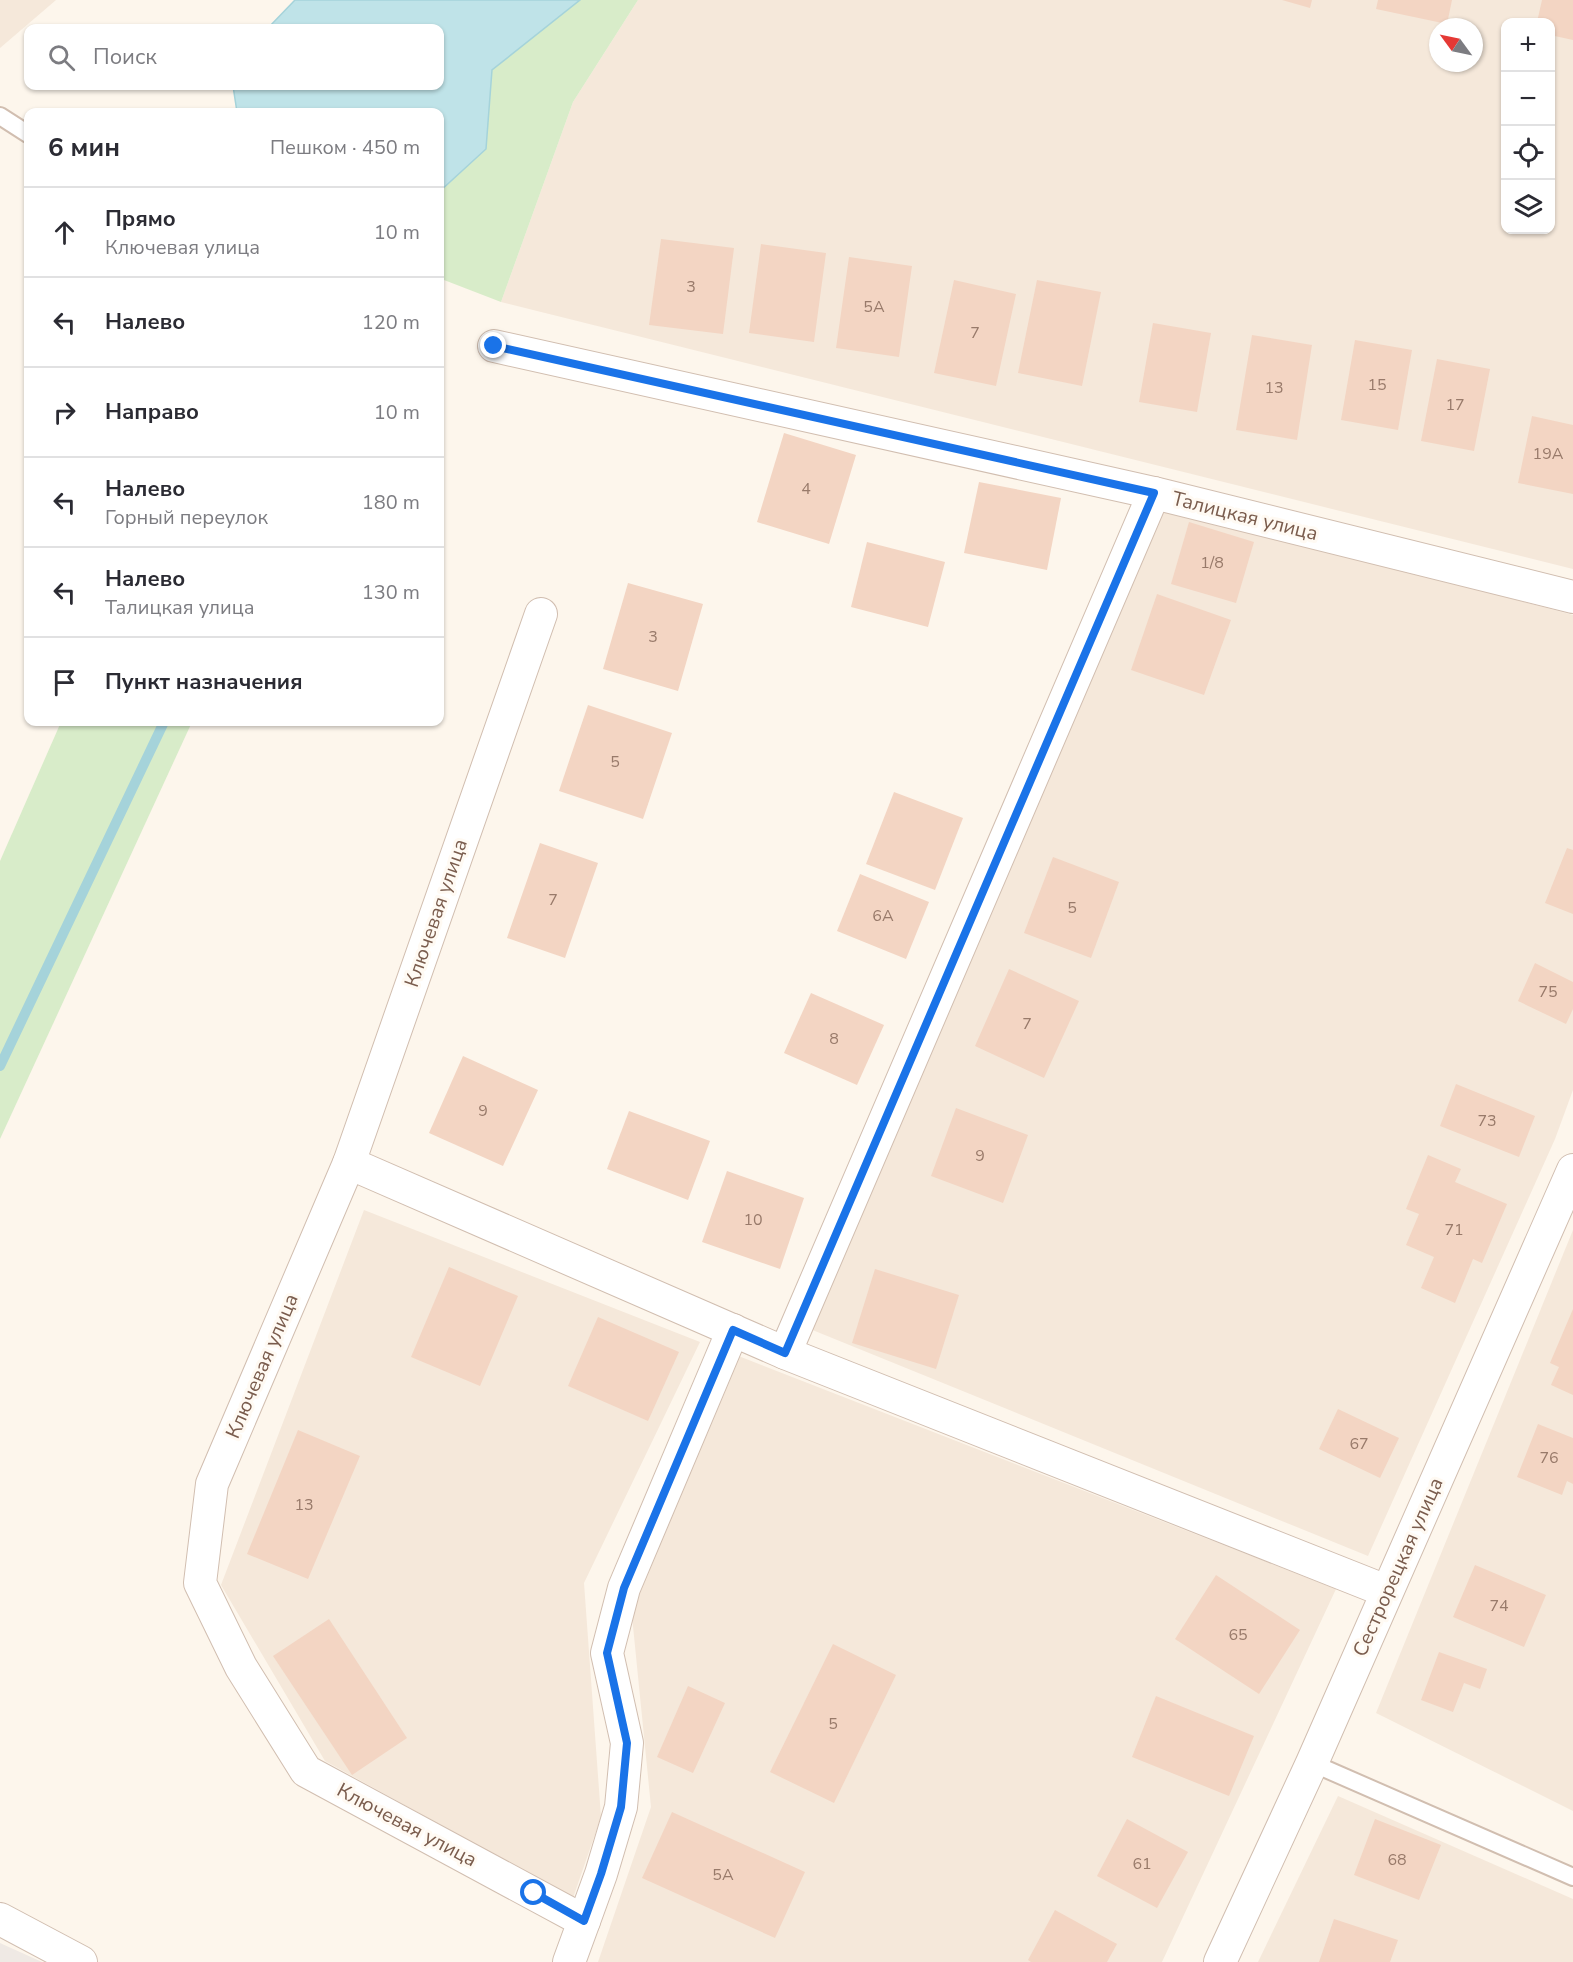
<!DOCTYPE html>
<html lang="ru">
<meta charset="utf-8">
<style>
:root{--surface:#fff;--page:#f2f2f3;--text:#2b2b33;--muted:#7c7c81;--line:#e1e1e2}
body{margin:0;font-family:"Nunito Sans",sans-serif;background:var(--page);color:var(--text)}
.controls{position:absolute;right:18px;top:18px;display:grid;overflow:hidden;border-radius:12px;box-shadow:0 2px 4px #0004}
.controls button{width:54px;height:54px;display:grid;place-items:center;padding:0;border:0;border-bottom:2px solid var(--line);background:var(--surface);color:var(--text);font:30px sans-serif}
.compass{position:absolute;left:1429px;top:18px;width:54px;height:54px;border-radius:50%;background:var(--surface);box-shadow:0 2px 4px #0004;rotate:303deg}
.stop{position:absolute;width:18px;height:18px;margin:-14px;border:4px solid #1a73e8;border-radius:50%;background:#fff}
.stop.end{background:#1a73e8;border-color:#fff;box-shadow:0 2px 6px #0008}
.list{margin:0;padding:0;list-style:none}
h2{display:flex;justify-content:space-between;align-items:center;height:78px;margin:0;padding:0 24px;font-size:26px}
h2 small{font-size:20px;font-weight:400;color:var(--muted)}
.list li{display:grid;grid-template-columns:39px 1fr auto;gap:18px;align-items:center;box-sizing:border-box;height:90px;padding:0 24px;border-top:2px solid var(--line)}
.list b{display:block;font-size:22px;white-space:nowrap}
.list p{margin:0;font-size:20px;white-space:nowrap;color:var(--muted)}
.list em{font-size:20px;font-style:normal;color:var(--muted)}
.icon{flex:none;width:33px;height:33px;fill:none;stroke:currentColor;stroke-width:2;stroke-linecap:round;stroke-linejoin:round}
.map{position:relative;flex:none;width:1573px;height:1962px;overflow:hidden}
.search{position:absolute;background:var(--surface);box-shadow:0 2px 4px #0004;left:24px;top:24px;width:420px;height:66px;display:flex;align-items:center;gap:15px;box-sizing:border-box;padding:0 21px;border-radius:12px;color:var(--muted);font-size:22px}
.panel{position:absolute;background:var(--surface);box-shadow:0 2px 4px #0004;left:24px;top:108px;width:420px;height:618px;border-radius:12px}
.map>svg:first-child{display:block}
.residential{fill:#f5e8da;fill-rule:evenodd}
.industrial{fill:#efe9e4}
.green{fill:#d8ecc9}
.water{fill:#bfe3e8;stroke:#a5d3da;stroke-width:1.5}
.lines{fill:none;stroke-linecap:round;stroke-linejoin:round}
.stream{stroke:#a5d3da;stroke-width:10}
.building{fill:#f3d5c3}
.service-casing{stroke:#d1beb0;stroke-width:20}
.minor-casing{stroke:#d1beb0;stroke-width:34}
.service{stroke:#fff;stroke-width:16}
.minor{stroke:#fff;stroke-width:32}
.route{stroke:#1a73e8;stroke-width:8}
.labels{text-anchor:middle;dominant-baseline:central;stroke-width:6;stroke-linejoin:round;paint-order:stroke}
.number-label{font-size:16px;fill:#987a6a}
.street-label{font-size:20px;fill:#7a5c4d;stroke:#fffaf3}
</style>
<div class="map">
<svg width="1573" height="1962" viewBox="0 0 1573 1962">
<rect width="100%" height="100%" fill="#fdf6ec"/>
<!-- residential -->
<g class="residential">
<polygon points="0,0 56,0 0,48"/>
<path d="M638,0H1573V569L501,302L573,102ZM1506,22H1550V230H1506ZM1438,27H1474V63H1438Z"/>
<polygon points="1159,505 1573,615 1573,1090 1555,1139 1368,1556 810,1329"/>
<polygon points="364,1210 700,1342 584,1583 601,1817 573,1898 325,1761 221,1585"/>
<polygon points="1573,1230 1573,1811 1376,1713"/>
<polygon points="736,1355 1336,1589 1162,1962 598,1962 651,1807 631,1606"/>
<polygon points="1338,1796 1573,1899 1573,1962 1258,1962"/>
</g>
<!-- industrial -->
<polygon class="industrial" points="0,1943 42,1962 0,1962"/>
<!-- green -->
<g class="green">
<polygon points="378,0 638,0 573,102 501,302 444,280 440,259 440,28"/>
<polygon points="61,722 192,722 0,1139 0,861"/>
</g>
<!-- water -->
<polygon class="water" points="295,0 580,0 492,70 486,149 440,191 440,112 237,112 233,86 440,86 440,28 268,28"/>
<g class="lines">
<!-- stream -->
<polyline class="stream" points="0,1066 164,722"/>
</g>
<!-- building -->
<g class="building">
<polygon points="1282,0 1312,0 1310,8"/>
<polygon points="1378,0 1452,0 1447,24 1376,9"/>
<polygon points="1542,0 1573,0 1573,40 1550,35 1550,22 1537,22"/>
<polygon points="661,239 734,248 723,334 649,325"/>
<polygon points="761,244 826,253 814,342 749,333"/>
<polygon points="849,257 912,266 899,357 836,348"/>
<polygon points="954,280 1016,294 996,386 934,373"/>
<polygon points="1037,280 1101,292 1082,386 1018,373"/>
<polygon points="1153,323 1211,333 1197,412 1139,402"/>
<polygon points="1252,335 1312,345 1297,440 1236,430"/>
<polygon points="1355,340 1412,350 1398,430 1341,420"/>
<polygon points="1437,359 1490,369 1474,451 1421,441"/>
<polygon points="1532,416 1573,425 1573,494 1518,483"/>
<polygon points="784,433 856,455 829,544 757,522"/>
<polygon points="979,482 1061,498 1047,570 964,553"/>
<polygon points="1189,522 1254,542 1236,603 1171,584"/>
<polygon points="867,542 945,562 928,627 851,607"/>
<polygon points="628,583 703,604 678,691 603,669"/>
<polygon points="1157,594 1231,620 1204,695 1131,670"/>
<polygon points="588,705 672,733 643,819 559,791"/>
<polygon points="894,792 963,818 935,890 866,864"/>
<polygon points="540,843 598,863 565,958 507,938"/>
<polygon points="1567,848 1573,850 1573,914 1545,903"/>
<polygon points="1053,857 1119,882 1091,958 1024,933"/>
<polygon points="860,874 929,902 906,959 837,931"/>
<polygon points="1535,963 1573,982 1573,1009 1566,1024 1518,1001"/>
<polygon points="1009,969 1079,1001 1044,1078 975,1046"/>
<polygon points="811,993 884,1025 857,1085 784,1053"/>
<polygon points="463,1056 538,1090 503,1166 429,1133"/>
<polygon points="1456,1084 1535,1116 1519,1157 1440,1126"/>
<polygon points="956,1108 1028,1135 1003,1203 931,1176"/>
<polygon points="629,1111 710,1141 688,1200 607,1169"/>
<polygon points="1428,1155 1461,1169 1455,1182 1507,1204 1482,1263 1473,1259 1455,1303 1421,1288 1434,1257 1406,1245 1419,1214 1406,1209"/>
<polygon points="727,1171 804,1198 780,1269 702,1242"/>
<polygon points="449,1267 518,1296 480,1386 411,1357"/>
<polygon points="875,1269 959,1295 936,1369 852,1343"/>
<polygon points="1573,1309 1573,1395 1551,1385 1559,1367 1550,1363"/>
<polygon points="598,1317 679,1352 648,1421 568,1386"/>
<polygon points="1338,1409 1399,1438 1380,1478 1319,1449"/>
<polygon points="1538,1424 1573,1438 1573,1484 1567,1481 1562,1495 1517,1477"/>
<polygon points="298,1430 360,1456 308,1579 247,1554"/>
<polygon points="1475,1565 1546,1595 1524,1647 1453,1617"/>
<polygon points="1216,1575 1300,1630 1259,1694 1175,1639"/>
<polygon points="329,1619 407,1738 352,1775 273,1656"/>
<polygon points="833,1644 896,1675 834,1803 770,1772"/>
<polygon points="1439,1652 1487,1669 1480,1689 1464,1683 1453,1712 1421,1700"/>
<polygon points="688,1686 725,1703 693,1773 657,1757"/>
<polygon points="1156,1696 1254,1736 1229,1796 1132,1757"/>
<polygon points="672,1812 805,1872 775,1938 642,1878"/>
<polygon points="1127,1819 1188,1852 1157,1908 1097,1876"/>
<polygon points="1375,1819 1441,1845 1419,1900 1354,1875"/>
<polygon points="1055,1910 1117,1944 1107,1962 1031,1962 1028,1960"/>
<polygon points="1334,1919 1398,1940 1390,1962 1319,1962"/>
</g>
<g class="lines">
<defs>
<g id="service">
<polyline points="0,116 28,134"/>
<polyline points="1312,1763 1573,1877"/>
</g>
<g id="minor">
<polyline points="494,346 1154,493 1573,597"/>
<polyline points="541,614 349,1163 212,1484 200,1583 241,1667 306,1771 584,1921 569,1962"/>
<polyline points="349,1163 785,1353 1386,1591"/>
<polyline points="785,1353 1154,493"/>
<polyline points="0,1919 81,1962"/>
<polyline points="584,1921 601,1874 621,1807 627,1743 607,1653 624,1588 733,1330"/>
<polyline points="1220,1962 1312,1763 1573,1170"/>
</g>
</defs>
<!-- service casing -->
<use href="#service" class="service-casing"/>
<!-- minor casing -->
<use href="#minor" class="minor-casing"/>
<!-- service -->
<use href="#service" class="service"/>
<!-- minor -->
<use href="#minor" class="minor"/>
</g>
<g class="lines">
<!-- route -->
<polyline class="route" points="494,346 1154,493 785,1353 733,1330 624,1588 607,1653 627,1743 621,1807 601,1874 584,1921 534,1893"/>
</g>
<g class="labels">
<!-- number labels -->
<g class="number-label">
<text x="691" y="287">3</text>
<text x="874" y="307">5А</text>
<text x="975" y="333">7</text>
<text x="1377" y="385">15</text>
<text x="1274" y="388">13</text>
<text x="1455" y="405">17</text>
<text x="1548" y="454">19А</text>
<text x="806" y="489">4</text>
<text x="1212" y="563">1/8</text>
<text x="653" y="637">3</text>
<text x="615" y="762">5</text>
<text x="553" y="900">7</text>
<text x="1072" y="908">5</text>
<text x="883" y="916">6А</text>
<text x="1548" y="992">75</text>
<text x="1027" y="1024">7</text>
<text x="834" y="1039">8</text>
<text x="483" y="1111">9</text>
<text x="1487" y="1121">73</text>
<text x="980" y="1156">9</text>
<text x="753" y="1220">10</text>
<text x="1454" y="1230">71</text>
<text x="1359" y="1444">67</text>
<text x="1549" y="1458">76</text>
<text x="304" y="1505">13</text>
<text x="1499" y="1606">74</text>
<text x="1238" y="1635">65</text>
<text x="833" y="1724">5</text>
<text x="1397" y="1860">68</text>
<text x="1142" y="1864">61</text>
<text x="723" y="1875">5А</text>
</g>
<!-- street labels -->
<g class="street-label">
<text transform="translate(1245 516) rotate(14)">Талицкая улица</text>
<text transform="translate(436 913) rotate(-71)">Ключевая улица</text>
<text transform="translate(262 1366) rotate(-67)">Ключевая улица</text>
<text transform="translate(1398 1567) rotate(-66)">Сестрорецкая улица</text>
<text transform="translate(407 1825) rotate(28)">Ключевая улица</text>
</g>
</g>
</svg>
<div class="controls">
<button>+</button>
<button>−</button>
<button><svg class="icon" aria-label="locate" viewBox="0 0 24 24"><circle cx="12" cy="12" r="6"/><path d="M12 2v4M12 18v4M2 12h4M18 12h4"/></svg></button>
<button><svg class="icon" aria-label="layers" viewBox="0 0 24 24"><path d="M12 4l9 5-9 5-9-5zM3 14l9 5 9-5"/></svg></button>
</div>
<svg class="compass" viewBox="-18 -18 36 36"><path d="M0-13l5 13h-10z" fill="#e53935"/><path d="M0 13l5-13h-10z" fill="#7c7c81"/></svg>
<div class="stop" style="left:534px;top:1893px"></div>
<div class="stop end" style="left:494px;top:346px"></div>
<div class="search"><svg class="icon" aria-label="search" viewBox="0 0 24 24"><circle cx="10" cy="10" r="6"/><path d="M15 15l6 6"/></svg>Поиск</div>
<section class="panel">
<h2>6 мин<small>Пешком · 450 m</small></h2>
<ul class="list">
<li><svg class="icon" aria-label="ahead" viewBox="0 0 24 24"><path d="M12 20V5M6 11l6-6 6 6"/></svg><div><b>Прямо</b><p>Ключевая улица</p></div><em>10 m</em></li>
<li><svg class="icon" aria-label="left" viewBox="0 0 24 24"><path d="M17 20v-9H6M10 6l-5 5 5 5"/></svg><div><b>Налево</b></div><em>120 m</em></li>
<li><svg class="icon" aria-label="right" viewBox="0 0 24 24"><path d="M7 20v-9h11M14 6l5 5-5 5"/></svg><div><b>Направо</b></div><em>10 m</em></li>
<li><svg class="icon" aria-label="left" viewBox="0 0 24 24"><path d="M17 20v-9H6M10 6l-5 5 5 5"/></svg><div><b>Налево</b><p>Горный переулок</p></div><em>180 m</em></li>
<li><svg class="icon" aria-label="left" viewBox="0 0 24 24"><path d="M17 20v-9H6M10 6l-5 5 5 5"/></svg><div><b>Налево</b><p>Талицкая улица</p></div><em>130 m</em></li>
<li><svg class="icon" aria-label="arrive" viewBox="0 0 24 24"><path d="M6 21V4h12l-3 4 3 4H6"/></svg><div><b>Пункт назначения</b></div></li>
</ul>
</section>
</div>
